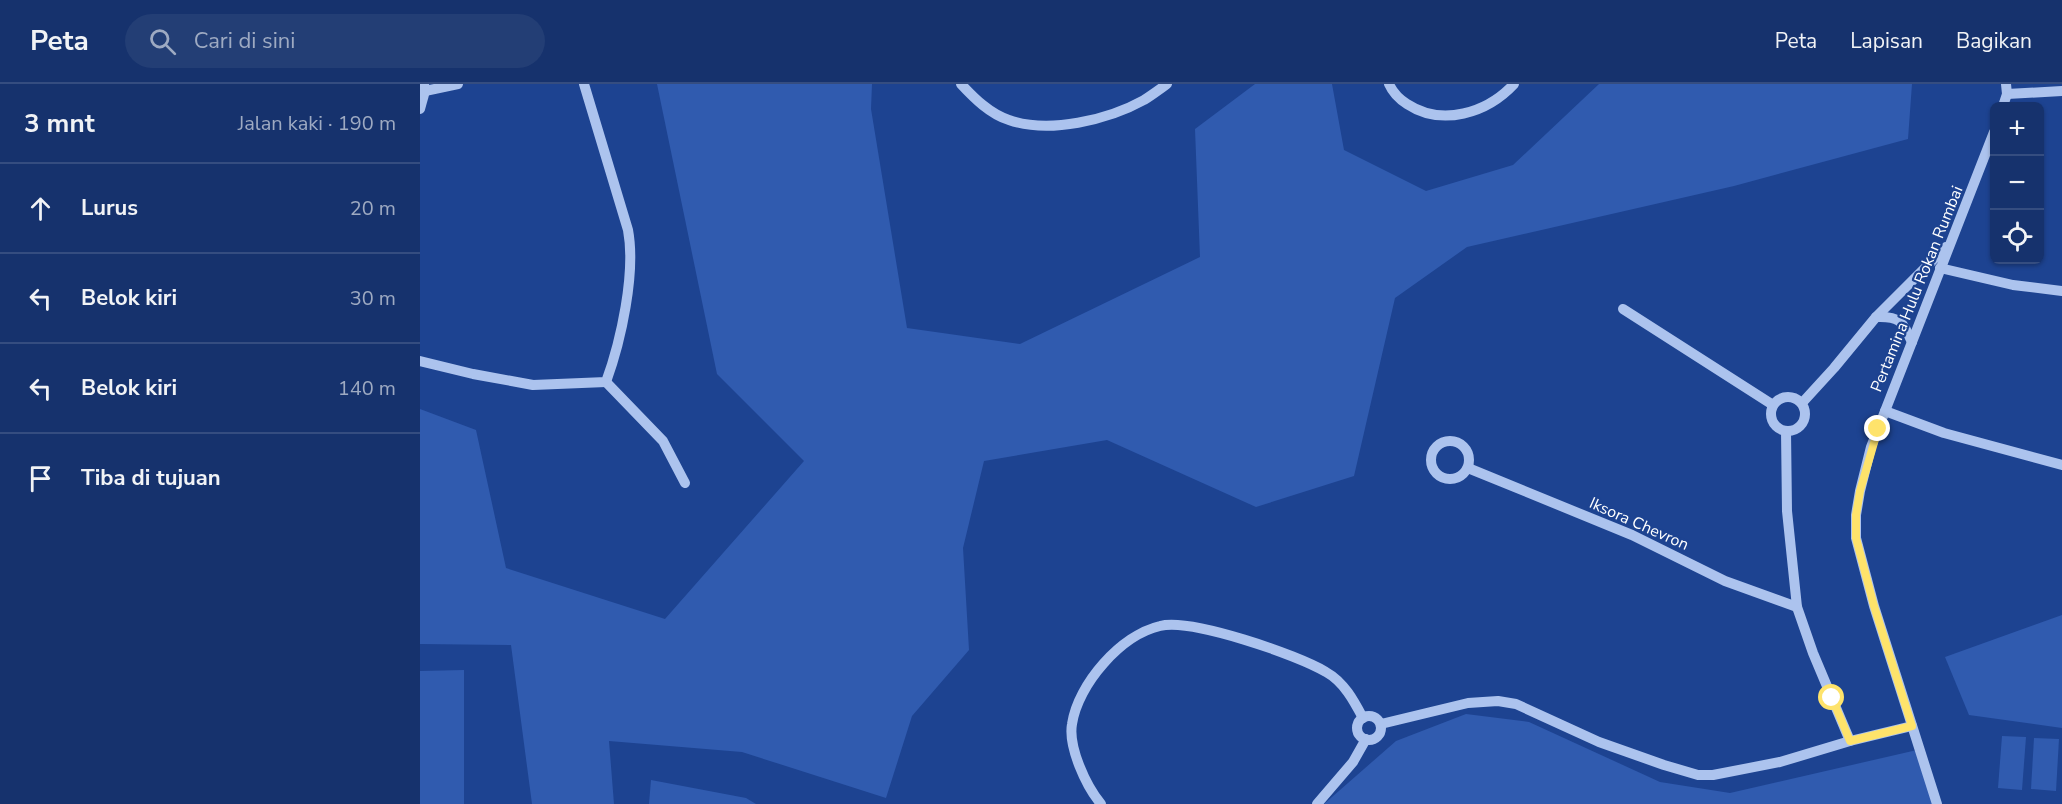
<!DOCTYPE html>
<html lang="id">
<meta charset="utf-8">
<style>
:root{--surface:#16326d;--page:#233e75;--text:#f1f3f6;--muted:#9eaac2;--line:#354d80}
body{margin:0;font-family:"Nunito Sans",sans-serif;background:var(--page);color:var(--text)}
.controls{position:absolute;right:18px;top:18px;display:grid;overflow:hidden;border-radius:9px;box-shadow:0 2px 4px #0004}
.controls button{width:54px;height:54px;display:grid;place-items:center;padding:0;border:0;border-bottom:2px solid var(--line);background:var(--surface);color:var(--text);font:30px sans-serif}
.stop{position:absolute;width:18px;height:18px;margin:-14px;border:4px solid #fee36b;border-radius:50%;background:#fff}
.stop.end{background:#fee36b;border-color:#fff;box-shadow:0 2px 6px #0008}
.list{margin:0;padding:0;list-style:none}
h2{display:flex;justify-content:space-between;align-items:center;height:78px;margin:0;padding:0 24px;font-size:26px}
h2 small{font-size:20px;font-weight:400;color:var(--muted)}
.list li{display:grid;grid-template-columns:39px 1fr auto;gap:18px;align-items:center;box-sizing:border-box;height:90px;padding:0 24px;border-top:2px solid var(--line)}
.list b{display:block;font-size:22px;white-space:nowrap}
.list em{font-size:20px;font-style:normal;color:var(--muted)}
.icon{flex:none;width:33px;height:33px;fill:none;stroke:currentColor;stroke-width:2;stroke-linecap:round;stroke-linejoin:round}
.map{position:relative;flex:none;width:1642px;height:720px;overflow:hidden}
header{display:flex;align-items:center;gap:36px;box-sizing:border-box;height:84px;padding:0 30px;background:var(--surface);border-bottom:2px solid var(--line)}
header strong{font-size:28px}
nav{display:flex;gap:33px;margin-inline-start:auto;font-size:21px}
.search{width:420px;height:54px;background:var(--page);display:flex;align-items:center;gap:15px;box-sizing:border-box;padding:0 21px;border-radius:33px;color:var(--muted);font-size:22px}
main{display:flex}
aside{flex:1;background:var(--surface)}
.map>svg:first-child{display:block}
.green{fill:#305baf}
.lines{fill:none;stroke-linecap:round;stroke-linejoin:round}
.minor{stroke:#acc3ee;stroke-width:10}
.route{stroke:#fee36b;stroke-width:8}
.labels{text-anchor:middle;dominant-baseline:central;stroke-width:4.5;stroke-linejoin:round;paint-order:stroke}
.street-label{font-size:16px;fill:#fff;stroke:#1d4391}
</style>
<header>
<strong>Peta</strong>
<div class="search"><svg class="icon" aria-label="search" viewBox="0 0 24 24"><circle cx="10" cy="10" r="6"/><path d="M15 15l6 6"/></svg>Cari di sini</div>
<nav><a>Peta</a><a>Lapisan</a><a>Bagikan</a></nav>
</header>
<main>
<aside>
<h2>3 mnt<small>Jalan kaki · 190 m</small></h2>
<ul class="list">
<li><svg class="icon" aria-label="ahead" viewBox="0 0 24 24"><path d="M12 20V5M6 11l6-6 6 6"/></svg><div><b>Lurus</b></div><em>20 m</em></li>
<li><svg class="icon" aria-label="left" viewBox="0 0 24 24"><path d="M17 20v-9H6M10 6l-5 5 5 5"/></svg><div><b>Belok kiri</b></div><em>30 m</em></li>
<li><svg class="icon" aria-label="left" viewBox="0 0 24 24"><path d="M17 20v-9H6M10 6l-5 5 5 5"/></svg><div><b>Belok kiri</b></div><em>140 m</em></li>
<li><svg class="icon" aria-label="arrive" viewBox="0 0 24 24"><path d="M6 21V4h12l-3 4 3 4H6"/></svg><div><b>Tiba di tujuan</b></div></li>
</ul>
</aside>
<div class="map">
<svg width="1642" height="720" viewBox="0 0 1642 720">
<rect width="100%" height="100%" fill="#1d4391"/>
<!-- green -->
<g class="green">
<polygon points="237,0 452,0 451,25 487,244 600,260 780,173 775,45 835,0 912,0 924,66 1006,107 1093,81 1179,0 1492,0 1488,55 1314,102 1047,163 975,214 934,392 836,423 687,356 564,377 543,464 549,566 492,632 466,714 322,668 189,657 194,720 112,720 91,561 0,560 0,325 56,346 86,484 245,535 384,377 297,290"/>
<polygon points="1642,531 1642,644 1549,631 1525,573"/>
<polygon points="44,586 44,720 0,720 0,587"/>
<polygon points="1046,630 1109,638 1240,698 1310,709 1497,666 1513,720 904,720 976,657"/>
<polygon points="1582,652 1606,653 1602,706 1578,704"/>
<polygon points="1614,654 1639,655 1636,707 1611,705"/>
<polygon points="231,696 326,714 336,720 229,720"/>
</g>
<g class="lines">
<!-- minor -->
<g class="minor">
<polyline points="4,0 5,7 38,0"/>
<path d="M541,0C554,14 570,30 589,36C629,50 688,36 724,16C732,11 740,5 747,0"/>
<path d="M969,0C973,9 979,15 987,20C1022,43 1067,29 1094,0"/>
<polyline points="1587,10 1642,7"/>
<polyline points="1583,22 1587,10 1586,0"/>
<polyline points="0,25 5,7"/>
<polyline points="1520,184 1593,201 1642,207"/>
<polyline points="1203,225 1353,321"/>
<path d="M1456,233C1480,232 1482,237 1492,258"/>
<path d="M0,277L53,290L113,301L186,298C201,257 216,189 208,146L164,0"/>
<polyline points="186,298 243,357 265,399"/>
<circle cx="1368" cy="330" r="17"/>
<polyline points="1382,319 1414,284 1456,233 1526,163"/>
<polyline points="1465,327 1524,349 1642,381"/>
<polyline points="1366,347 1367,427 1377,523 1393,569 1430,657"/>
<circle cx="1030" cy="376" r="19"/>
<polyline points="1048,384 1212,451 1305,497 1377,523"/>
<circle cx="949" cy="644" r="12"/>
<polyline points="961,640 1048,619 1078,617 1096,620 1179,658 1244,681 1278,691 1293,691 1360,678 1430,657 1492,642"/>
<path d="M681,720C666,702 648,663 652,640C658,600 701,551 740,542C771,534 878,571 906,588C924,598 934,617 943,634"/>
<polyline points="897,720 933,678 946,655"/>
<polyline points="1517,720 1454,522 1436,454 1436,431 1440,407 1451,363 1574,48"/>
</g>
</g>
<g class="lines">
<!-- route -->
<polyline class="route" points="1412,614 1430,657 1492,642 1454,522 1436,454 1436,431 1440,407 1458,345"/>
</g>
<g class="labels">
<!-- street labels -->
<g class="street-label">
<text transform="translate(1497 205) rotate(-68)">Pertamina Hulu Rokan Rumbai</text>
<text transform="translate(1219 440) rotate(24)">Iksora Chevron</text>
</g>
</g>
</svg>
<div class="controls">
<button>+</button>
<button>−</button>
<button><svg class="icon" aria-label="locate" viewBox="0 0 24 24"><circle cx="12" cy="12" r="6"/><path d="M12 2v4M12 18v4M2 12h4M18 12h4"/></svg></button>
</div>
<div class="stop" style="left:1412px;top:614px"></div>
<div class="stop end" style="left:1458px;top:345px"></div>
</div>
</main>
